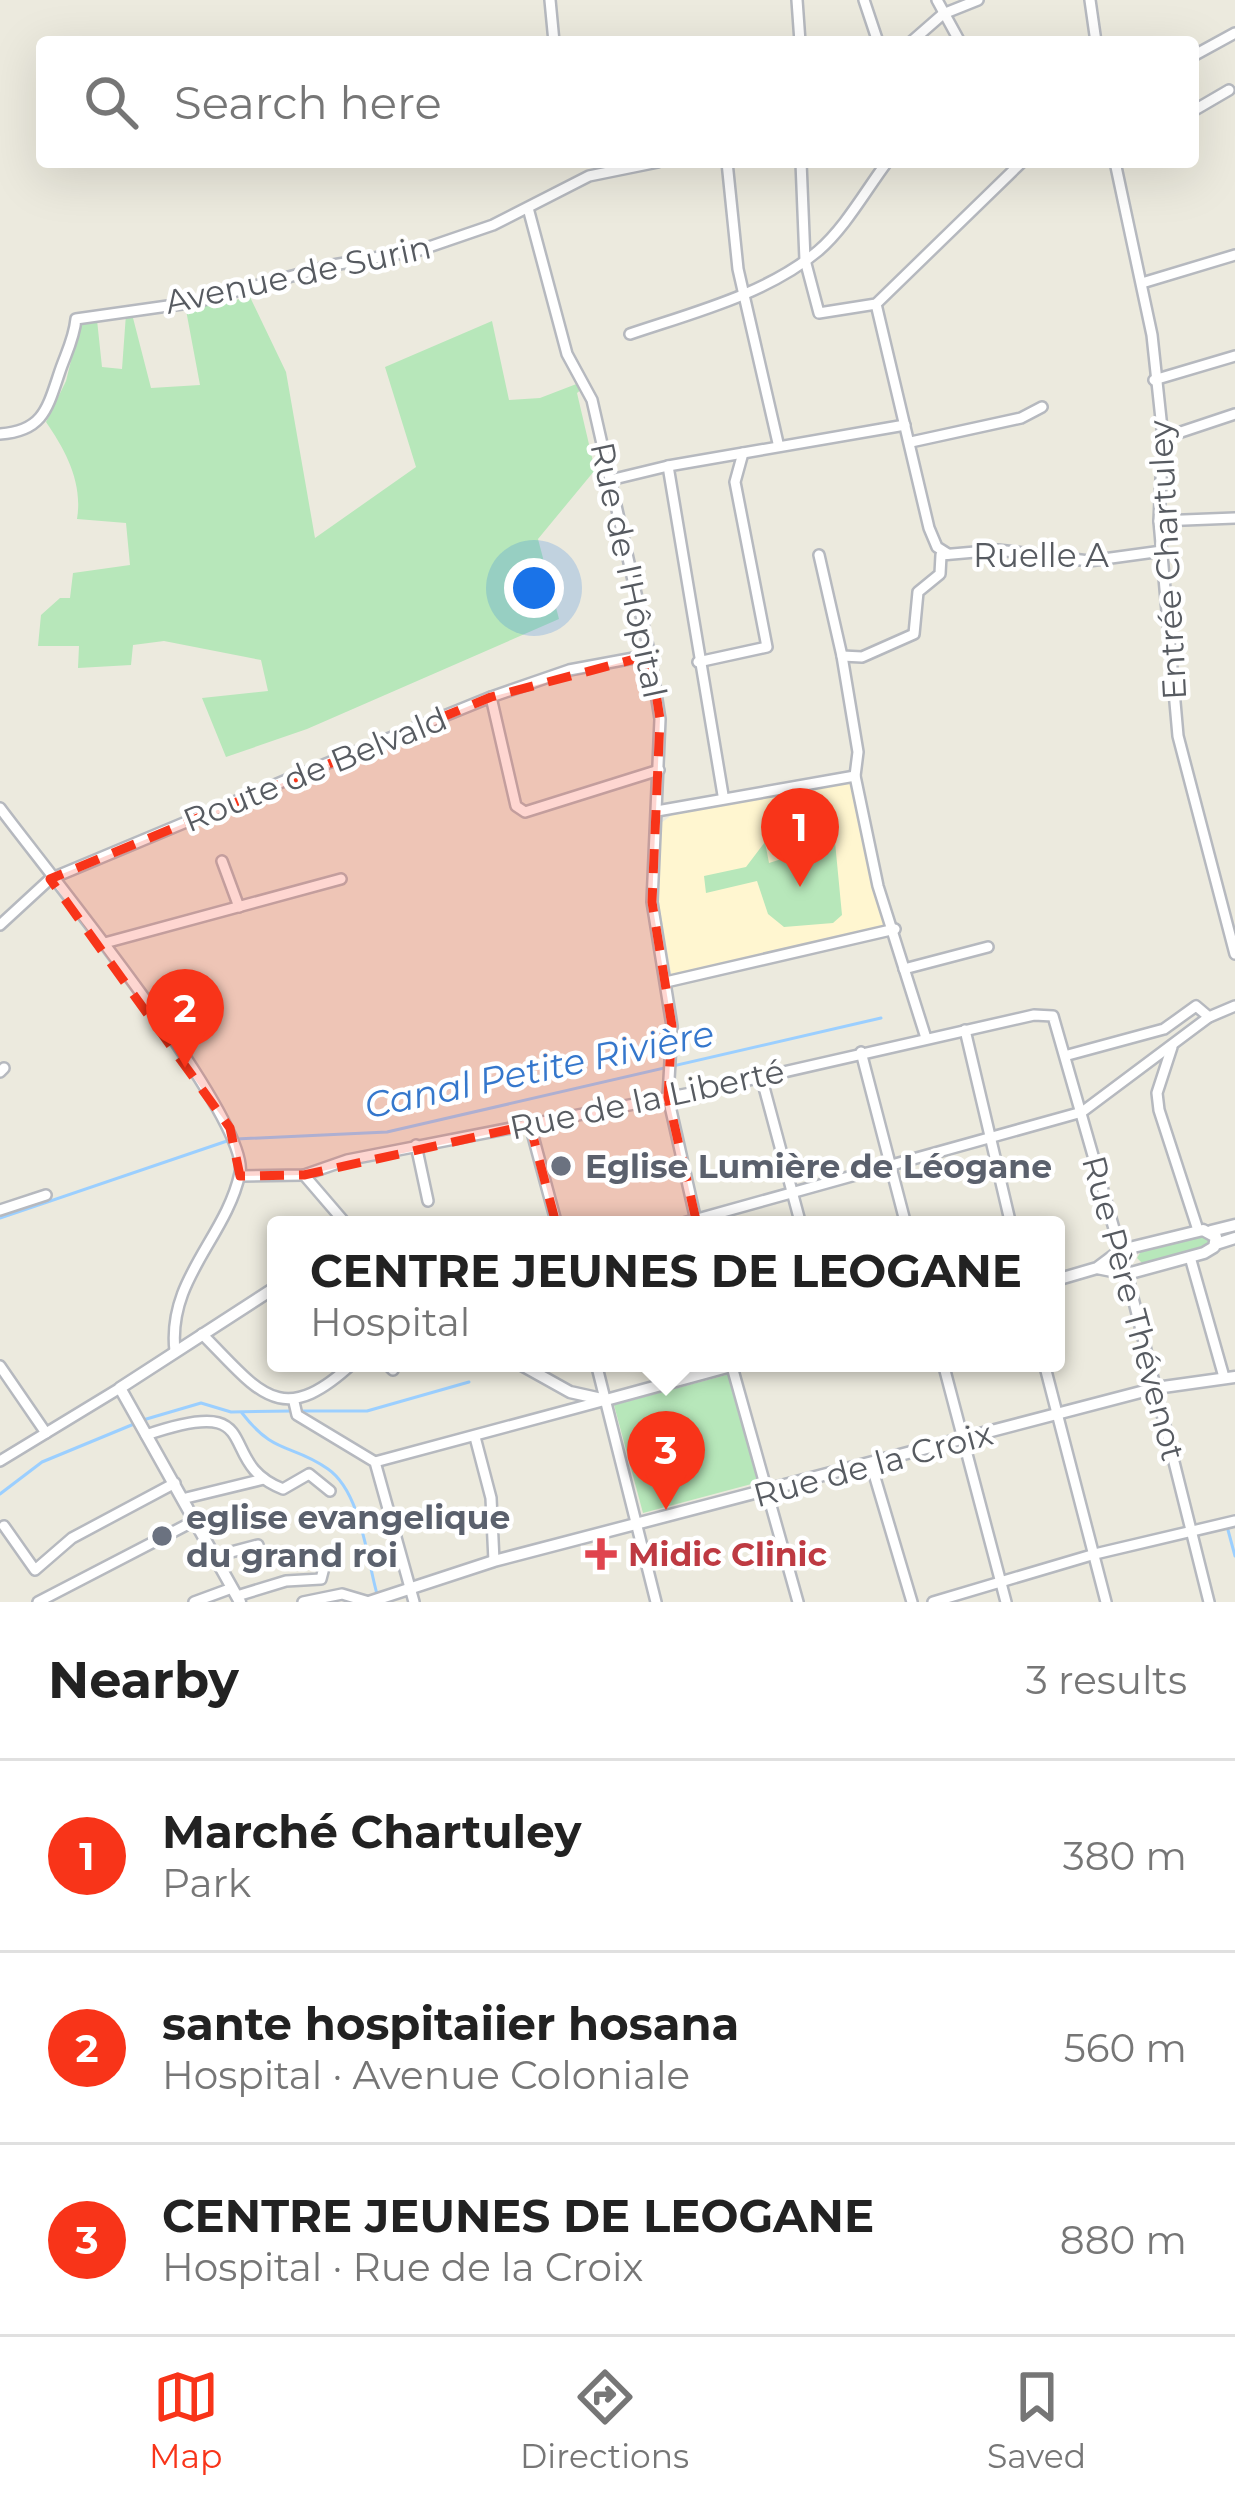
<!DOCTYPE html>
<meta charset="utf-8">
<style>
:root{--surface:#fff;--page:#f2f2f2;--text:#222;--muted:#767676;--line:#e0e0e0;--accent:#f83419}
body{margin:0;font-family:Montserrat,sans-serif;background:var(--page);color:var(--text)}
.you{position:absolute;left:534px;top:588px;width:42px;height:42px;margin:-30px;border:9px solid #fff;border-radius:50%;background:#1a73e8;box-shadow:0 0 0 18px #1a73e833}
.badge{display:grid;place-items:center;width:78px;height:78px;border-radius:50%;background:var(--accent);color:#fff;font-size:39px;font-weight:700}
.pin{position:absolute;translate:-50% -99px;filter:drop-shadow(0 3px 6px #0008)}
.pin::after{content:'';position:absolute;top:63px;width:42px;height:36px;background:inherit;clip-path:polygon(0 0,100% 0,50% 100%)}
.popup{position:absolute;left:267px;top:1216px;width:798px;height:156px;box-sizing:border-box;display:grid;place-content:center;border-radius:12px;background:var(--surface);filter:drop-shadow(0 3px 9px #0005);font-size:39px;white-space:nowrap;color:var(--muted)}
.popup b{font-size:45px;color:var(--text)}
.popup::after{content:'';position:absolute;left:50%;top:100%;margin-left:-24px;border:24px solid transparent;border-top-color:var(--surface)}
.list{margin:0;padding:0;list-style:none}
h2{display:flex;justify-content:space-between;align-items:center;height:156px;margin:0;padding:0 48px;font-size:51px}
h2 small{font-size:39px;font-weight:400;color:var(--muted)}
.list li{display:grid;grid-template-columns:78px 1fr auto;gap:36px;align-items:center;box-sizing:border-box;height:192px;padding:0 48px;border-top:3px solid var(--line)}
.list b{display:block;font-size:45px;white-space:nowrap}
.list p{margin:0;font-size:39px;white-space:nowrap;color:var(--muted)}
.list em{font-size:39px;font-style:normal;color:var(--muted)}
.icon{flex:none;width:66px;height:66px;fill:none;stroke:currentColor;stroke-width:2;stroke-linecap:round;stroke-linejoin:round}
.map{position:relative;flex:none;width:1235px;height:1602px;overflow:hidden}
.search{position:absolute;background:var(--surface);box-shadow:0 12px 48px #0002;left:36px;right:36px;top:36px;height:132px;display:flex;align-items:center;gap:30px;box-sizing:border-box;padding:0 42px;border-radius:12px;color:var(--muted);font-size:45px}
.sheet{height:732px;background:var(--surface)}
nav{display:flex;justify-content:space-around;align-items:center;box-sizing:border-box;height:168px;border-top:3px solid var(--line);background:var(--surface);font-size:33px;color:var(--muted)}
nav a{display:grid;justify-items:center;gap:6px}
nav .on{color:var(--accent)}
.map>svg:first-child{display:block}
.commercial{fill:#fff6d0}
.green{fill:#b7e7ba}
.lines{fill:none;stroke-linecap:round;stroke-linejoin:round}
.stream{stroke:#9bcfff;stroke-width:3}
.minor-casing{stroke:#b6b9bf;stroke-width:14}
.tertiary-casing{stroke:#b6b9bf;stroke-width:15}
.minor{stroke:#fff;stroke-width:9}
.tertiary{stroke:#fff;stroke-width:10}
.marked{fill:#f83419;fill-opacity:0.2;stroke:#f83419;stroke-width:9;stroke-dasharray:24 15;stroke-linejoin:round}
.worship-dot{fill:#6b7280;stroke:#fff;stroke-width:4.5}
.health-dot{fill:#e0444e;stroke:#fff;stroke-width:4.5}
.labels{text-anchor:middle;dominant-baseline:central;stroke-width:9;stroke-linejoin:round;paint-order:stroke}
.street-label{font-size:33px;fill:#575b61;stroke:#fff}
.worship-label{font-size:33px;font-weight:bold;fill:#5b616d;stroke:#fff;text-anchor:start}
.health-label{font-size:33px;font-weight:bold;fill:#be3a42;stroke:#fff;text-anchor:start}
.water-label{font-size:36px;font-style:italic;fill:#3577cc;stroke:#fff}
</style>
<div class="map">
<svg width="1235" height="1602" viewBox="0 0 1235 1602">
<rect width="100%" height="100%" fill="#eceade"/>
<!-- commercial -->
<polygon class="commercial" points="854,780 890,925 672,978 654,874 661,823 676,812 722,801 802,793"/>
<!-- green -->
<g class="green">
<path d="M250,297L286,372L315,538L416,467L385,367L492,321L509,400L540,398L579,383L582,389L577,393L595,470L538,539L559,619L307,729L226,757L202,698L268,691L261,660L164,641L133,645L131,665L78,668L79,646H38L41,615L60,598H70L73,573L130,565L126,523L77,519C83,483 66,451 46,422L66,381L80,324L97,320L102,367L122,369L126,314H132L151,388L200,385L186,310Z"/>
<polygon points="765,842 769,863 835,842 842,915 833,923 784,927 768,914 757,881 706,893 704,876 746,867"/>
<polygon points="1205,1234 1210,1240 1205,1249 1143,1264 1137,1258 1141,1251"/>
<polygon points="730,1374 759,1482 643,1513 614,1405"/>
</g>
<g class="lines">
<!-- stream -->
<g class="stream">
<polyline points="236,1139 387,1132 881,1018"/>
<polyline points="0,1218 227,1141"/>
<polyline points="301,1411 367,1411 469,1382"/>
<path d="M242,1413C275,1456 291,1443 328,1469C361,1492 367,1559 377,1594"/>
<polyline points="143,1420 201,1403 231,1412 292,1411"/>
<polyline points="0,1494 42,1462 134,1424"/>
<polyline points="1228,1530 1235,1556"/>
</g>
<defs>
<g id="minor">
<polyline points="550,0 554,42"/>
<polyline points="797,0 800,42"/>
<polyline points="864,0 878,42"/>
<polyline points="937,0 960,42"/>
<polyline points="1090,0 1096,42"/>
<polyline points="911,42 943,14 978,0"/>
<polyline points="1193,56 1235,33"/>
<polyline points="1193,111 1229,90"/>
<polyline points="727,162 738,269 778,443"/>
<polyline points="801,162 805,260 819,313 876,304 1022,162"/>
<polyline points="1115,162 1152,335 1163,438 1159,521 1178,736 1235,954"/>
<polyline points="528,208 567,354 592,400 650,655 660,719 652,902 672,1026 668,1097 697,1225"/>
<polyline points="1142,283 1235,255"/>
<polyline points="876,304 929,528 937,547 948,554"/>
<path d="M630,334C692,313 767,294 818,251C845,228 866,190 887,162"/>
<polyline points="1154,380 1235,356"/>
<path d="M0,434C42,431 47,410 59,374C65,355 74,340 76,319L196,302L333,265L420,250L493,225L589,176L658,162"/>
<polyline points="1163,438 1235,414"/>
<polyline points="911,442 1021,418 1042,407"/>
<polyline points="610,480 668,466"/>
<polyline points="1159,521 1235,518"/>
<polyline points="819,555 842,656 858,752 855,776 878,886 926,1038"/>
<polyline points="842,656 862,657 914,634 918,592 940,574 941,555 998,550 1089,561 1162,551"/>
<polyline points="698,662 767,647 735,482 743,453"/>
<polyline points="491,697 516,806 525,812 659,770"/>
<polyline points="723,795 668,466 905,425"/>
<path d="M0,808C42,865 251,1119 240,1173C226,1238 167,1279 175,1351"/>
<polyline points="657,811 855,776"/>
<polyline points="222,861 239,907"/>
<polyline points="0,925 50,879 296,776 491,697 569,670 650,655"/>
<polyline points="101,944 341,879"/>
<polyline points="904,969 988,947"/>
<polyline points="666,982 895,929"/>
<polyline points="965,1030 1011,1225"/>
<polyline points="1172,1047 1157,1093 1159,1110 1198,1230"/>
<polyline points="861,1052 906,1225"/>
<polyline points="1068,1055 1164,1029 1196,1006 1209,1017"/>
<polyline points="0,1072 4,1068"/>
<polyline points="761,1076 801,1225"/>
<polyline points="530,1125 557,1225"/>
<polyline points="416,1145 428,1201"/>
<polyline points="304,1175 347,1225"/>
<polyline points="240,1176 304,1175 347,1160 696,1092 1034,1015 1053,1016 1127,1274 1209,1602"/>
<polyline points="0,1210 46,1195"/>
<polyline points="676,1225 1082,1112 1209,1017 1235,1006"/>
<polyline points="1190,1257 1224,1377"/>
<path d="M202,1334C259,1391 280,1431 353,1363"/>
<polyline points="386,1363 393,1370"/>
<polyline points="596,1363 656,1602"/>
<polyline points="731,1363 798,1602"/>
<polyline points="943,1363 1006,1602"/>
<polyline points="1044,1363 1106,1602"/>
<polyline points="0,1366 46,1433"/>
<polyline points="294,1402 297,1415 375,1462 414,1602"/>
<path d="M146,1435C271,1392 212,1462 283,1489L309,1474L330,1491"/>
<polyline points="475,1437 491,1498 494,1561"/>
<polyline points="0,1461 120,1388"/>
<polyline points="375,1462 606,1400"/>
<polyline points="871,1464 912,1602"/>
<polyline points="186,1498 264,1479"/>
<polyline points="4,1526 35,1570 72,1538 175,1483"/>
<polyline points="216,1556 258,1545"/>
<polyline points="237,1596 286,1581 321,1579 327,1556"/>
<polyline points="38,1602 196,1520"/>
<polyline points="194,1602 232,1588"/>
<polyline points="303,1602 342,1594 369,1602"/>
<polyline points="933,1602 1095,1554 1235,1521"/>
</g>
<g id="tertiary">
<polyline points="1211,1231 1235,1225"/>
<polyline points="1216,1244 1235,1238"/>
<polyline points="1056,1280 1097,1268 1121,1250 1203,1230 1216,1237 1214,1247 1204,1253 1127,1274 1097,1268"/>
<polyline points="518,1363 570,1392 606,1400 742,1363"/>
<polyline points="240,1602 120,1388 276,1287"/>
<polyline points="369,1602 494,1561 1156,1388 1235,1377"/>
</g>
</defs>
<!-- minor casing -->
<use href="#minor" class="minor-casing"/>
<!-- tertiary casing -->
<use href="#tertiary" class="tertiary-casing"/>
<!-- minor -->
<use href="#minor" class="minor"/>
<!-- tertiary -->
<use href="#tertiary" class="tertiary"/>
</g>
<!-- marked area -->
<path class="marked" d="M650,655L660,719L652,902L672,1026L668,1097L696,1220L564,1254L530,1125L304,1175L240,1176L230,1128L50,879L491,697Z"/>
<!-- markers -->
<g class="worship-dot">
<circle cx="561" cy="1166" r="12"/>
<circle cx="162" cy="1536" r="12"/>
</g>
<path class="health-dot" d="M595 1536h12v12h12v12h-12v12h-12v-12h-12v-12h12z"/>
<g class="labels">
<!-- street labels -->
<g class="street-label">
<text transform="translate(298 274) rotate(-12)">Avenue de Surin</text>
<text x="1041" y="555">Ruelle A</text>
<text transform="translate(1167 560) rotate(-93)">Entrée Chartuley</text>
<text transform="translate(629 570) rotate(78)">Rue de l'Hôpital</text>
<text transform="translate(315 769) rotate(-22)">Route de Belvald</text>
<text transform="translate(647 1099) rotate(-12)">Rue de la Liberté</text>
<text transform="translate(1134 1308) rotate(75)">Rue Père Thévenot</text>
<text transform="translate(873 1464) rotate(-15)">Rue de la Croix</text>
</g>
<!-- worship labels -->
<g class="worship-label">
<text x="585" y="1166">Eglise Lumière de Léogane</text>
<text x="186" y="1517">eglise evangelique<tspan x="186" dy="38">du grand roi</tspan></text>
</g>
<!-- health labels -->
<g class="health-label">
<text x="628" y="1554">Midic Clinic</text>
</g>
<!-- water labels -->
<g class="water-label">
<text transform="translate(539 1069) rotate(-12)">Canal Petite Rivière</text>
</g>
</g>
</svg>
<div class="you"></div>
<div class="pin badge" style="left:800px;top:887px">1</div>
<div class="pin badge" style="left:185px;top:1068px">2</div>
<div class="pin badge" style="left:666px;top:1510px">3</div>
<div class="popup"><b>CENTRE JEUNES DE LEOGANE</b>Hospital</div>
<div class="search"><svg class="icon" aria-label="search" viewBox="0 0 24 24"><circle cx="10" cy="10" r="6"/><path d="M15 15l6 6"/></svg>Search here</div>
</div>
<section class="sheet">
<h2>Nearby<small>3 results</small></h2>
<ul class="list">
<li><span class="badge">1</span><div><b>Marché Chartuley</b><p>Park</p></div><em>380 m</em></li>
<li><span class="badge">2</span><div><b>sante hospitaiier hosana</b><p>Hospital · Avenue Coloniale</p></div><em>560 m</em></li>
<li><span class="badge">3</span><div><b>CENTRE JEUNES DE LEOGANE</b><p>Hospital · Rue de la Croix</p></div><em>880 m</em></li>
</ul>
</section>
<nav>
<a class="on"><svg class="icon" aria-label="map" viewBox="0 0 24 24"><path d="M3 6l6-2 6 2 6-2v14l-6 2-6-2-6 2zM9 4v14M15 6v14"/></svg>Map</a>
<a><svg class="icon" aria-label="directions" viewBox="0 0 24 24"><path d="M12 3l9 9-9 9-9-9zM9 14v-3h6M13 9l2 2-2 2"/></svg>Directions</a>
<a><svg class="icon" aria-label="saved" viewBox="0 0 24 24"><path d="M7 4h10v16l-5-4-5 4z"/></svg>Saved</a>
</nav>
